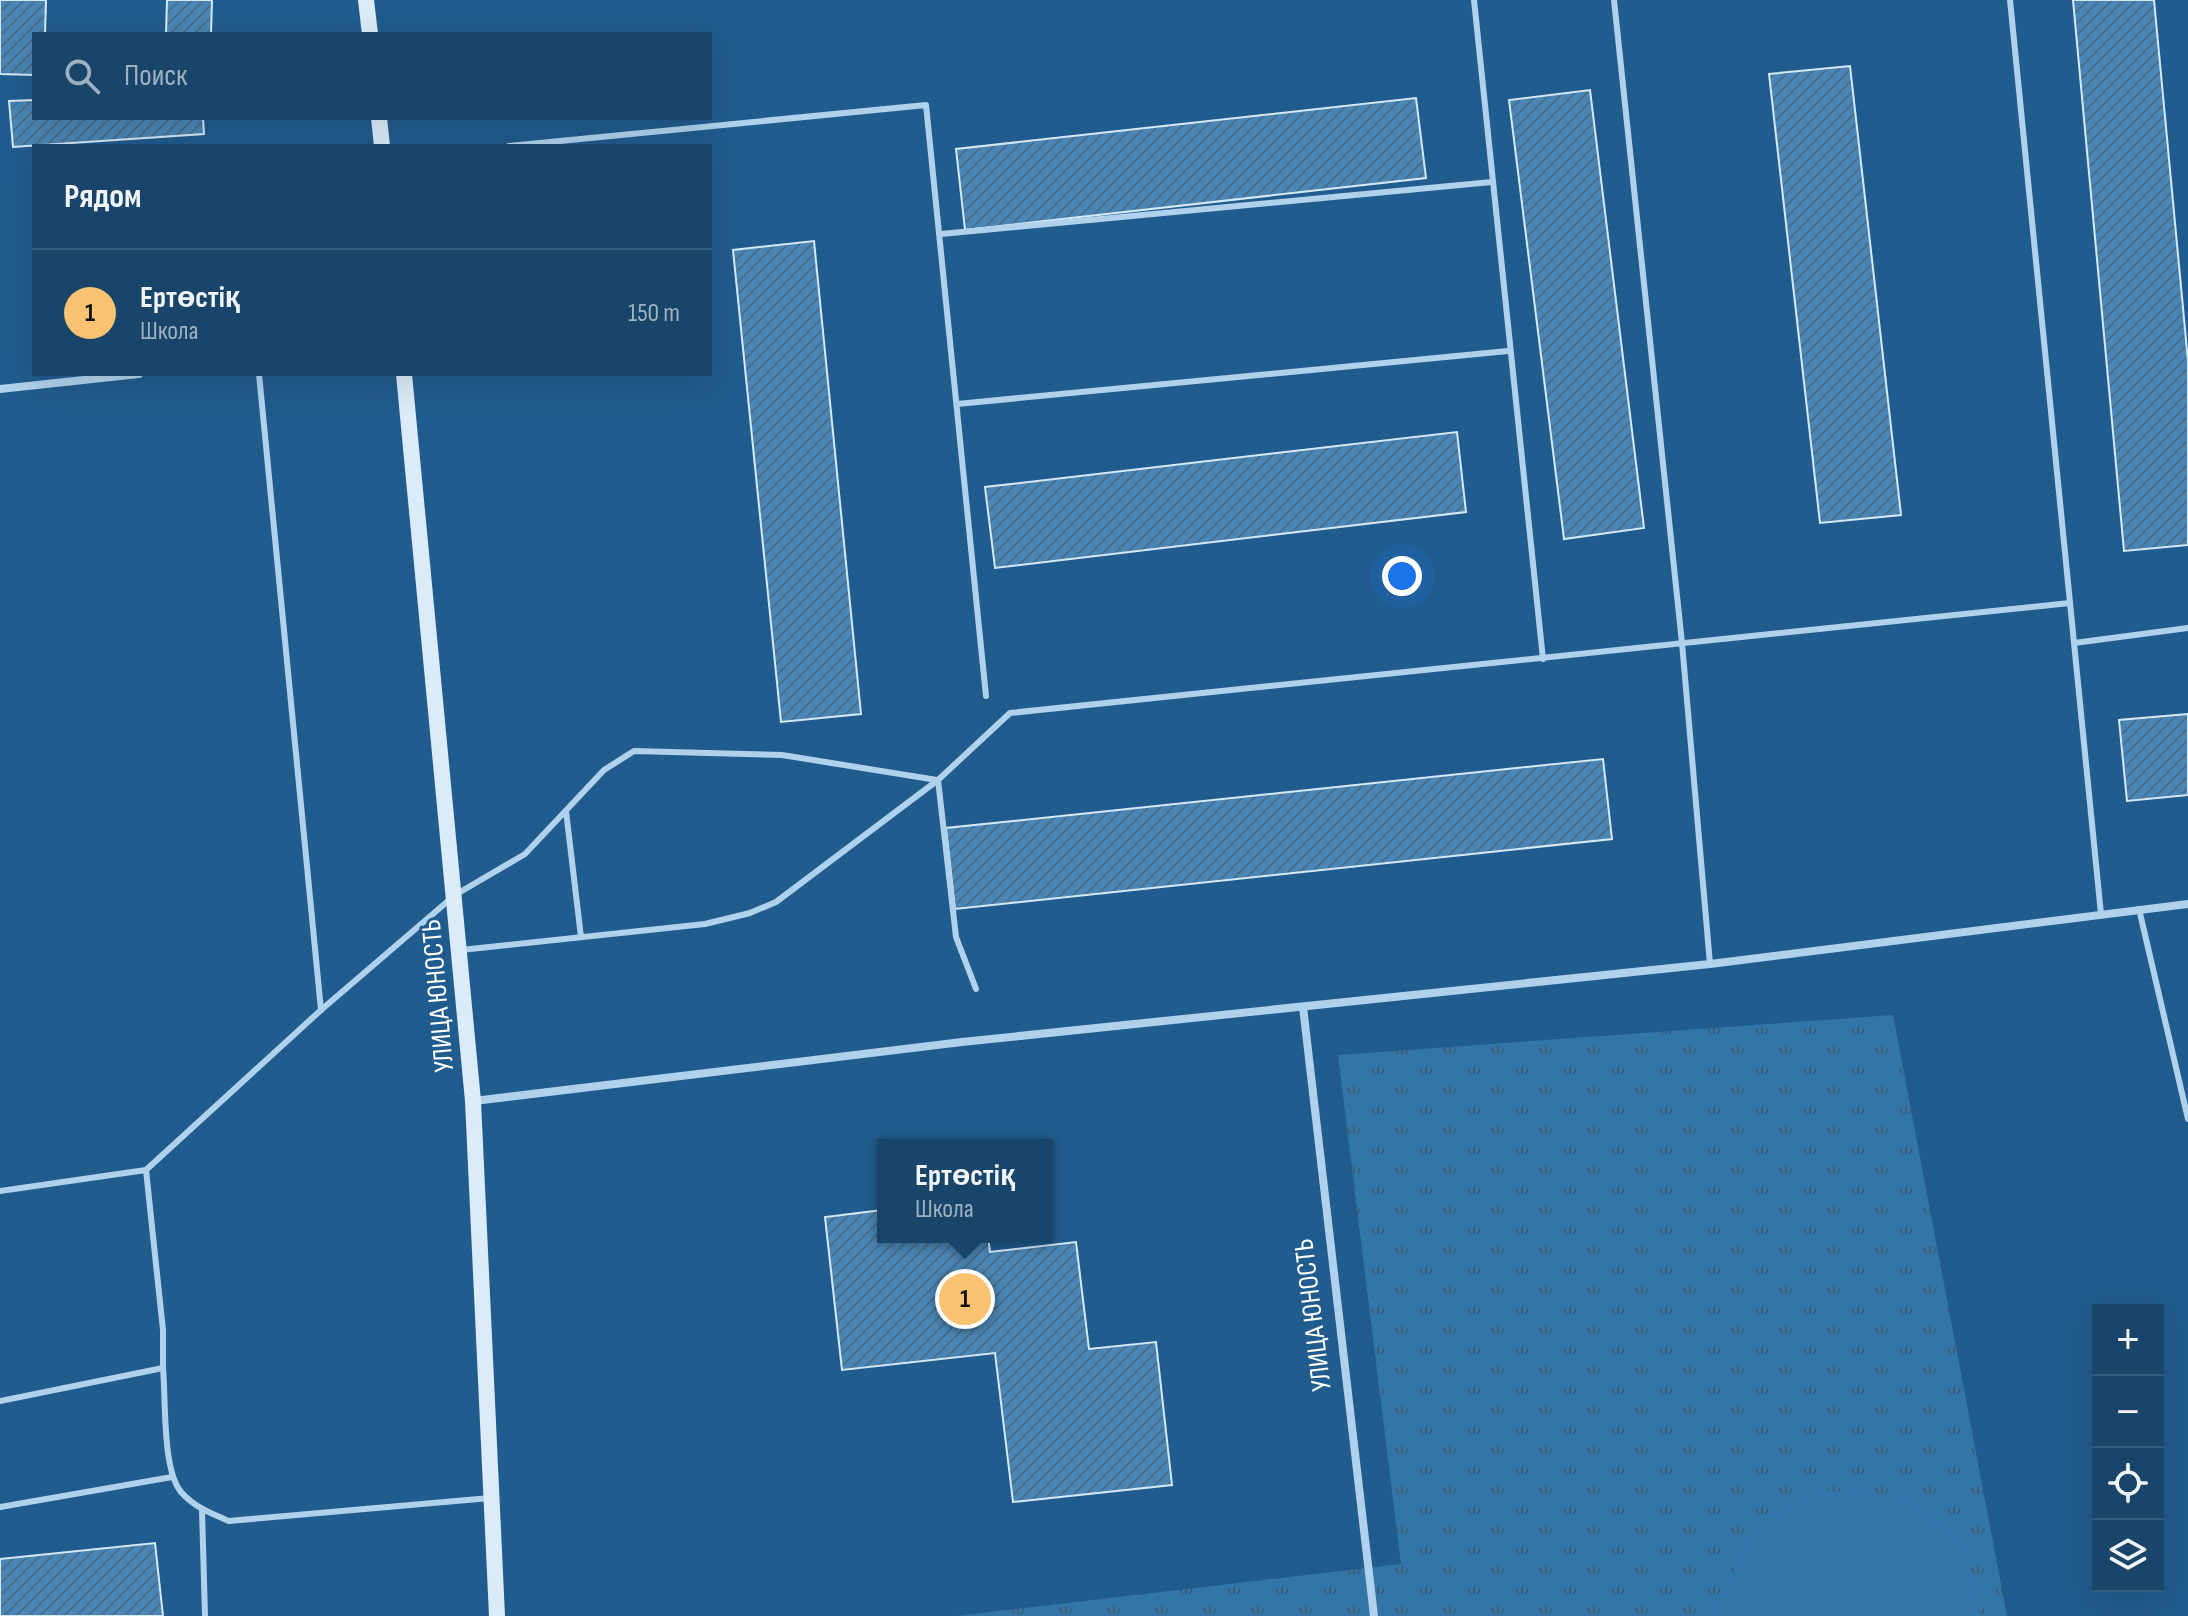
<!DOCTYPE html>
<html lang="ru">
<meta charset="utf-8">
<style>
:root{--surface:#19456a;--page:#224c70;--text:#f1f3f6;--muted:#9fb1c1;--line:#375d7e;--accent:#f9c371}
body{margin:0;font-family:"Sofia Sans Condensed",sans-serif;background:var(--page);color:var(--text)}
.controls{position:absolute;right:24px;bottom:24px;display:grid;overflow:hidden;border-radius:0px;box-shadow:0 8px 32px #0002}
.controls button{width:72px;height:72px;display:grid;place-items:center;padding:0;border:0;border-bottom:2px solid var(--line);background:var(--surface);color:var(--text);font:40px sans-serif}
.you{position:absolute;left:1402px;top:576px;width:28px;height:28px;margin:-20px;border:6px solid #fff;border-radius:50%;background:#1a73e8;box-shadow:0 0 0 12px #1a73e833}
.badge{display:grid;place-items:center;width:52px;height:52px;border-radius:50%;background:var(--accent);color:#111;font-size:26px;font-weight:700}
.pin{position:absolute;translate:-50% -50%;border:4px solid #fff;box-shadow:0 2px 8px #0006}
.popup{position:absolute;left:877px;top:1139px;width:176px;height:104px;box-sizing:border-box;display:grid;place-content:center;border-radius:0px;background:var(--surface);filter:drop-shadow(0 2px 6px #0005);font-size:26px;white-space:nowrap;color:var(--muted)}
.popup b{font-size:30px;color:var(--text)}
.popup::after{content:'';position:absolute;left:50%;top:100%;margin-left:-16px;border:16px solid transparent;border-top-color:var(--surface)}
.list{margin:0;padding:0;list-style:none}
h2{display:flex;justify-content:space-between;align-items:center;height:104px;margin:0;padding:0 32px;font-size:34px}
h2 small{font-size:26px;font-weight:400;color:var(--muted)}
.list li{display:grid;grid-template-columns:52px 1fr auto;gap:24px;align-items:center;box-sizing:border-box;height:128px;padding:0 32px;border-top:2px solid var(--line)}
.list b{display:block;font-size:30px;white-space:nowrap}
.list p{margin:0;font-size:26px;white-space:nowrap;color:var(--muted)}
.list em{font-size:26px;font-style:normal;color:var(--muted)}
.icon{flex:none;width:44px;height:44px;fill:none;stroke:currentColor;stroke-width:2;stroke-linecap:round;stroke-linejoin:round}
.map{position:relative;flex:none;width:2188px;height:1616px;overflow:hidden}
.search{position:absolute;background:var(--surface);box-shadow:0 8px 32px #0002;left:32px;top:32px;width:680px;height:88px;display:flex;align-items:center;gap:20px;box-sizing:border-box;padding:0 28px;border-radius:0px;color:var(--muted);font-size:30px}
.panel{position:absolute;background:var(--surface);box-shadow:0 8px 32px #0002;left:32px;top:144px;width:680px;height:232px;border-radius:0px}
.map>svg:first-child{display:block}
.grass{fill:url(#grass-tufts)}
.garden{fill:#3175a9}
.building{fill:url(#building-hatch);stroke:#d5e9f9;stroke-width:2}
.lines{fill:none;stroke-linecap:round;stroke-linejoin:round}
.lane{stroke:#afd1ec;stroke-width:6}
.street{stroke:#afd1ec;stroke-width:8}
.secondary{stroke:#dbebf9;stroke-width:16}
.labels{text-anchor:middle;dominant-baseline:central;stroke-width:6;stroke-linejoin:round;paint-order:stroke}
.street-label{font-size:28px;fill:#fff;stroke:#215c8e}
</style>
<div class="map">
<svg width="2188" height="1616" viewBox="0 0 2188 1616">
<defs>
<pattern id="grass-tufts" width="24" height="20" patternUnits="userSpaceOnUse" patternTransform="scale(2)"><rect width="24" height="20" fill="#3175a9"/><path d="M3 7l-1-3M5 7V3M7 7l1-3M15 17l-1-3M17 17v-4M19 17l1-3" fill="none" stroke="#405e76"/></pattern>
<pattern id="building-hatch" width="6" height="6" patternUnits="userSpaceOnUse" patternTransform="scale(2)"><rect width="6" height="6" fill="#4986b5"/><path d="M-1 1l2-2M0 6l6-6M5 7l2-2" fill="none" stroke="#4a6f8b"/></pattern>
</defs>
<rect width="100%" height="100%" fill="#215c8e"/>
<!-- grass -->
<polygon class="grass" points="1893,1015 2007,1616 956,1616 1401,1564 1338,1055"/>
<!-- garden -->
<polygon class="garden" points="1821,1490 1902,1497 1962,1543 1980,1616 1719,1616 1717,1606 1754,1531"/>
<!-- building -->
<g class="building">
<polygon points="0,0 46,0 45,34 34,34 34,75 0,74"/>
<polygon points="167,0 212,0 211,34 166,34"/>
<polygon points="2073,0 2154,0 2188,361 2188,545 2124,551"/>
<polygon points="1850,66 1901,515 1820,523 1769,74"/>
<polygon points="1590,90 1644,528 1564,539 1509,100"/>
<polygon points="1416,98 1426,178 965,230 956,149"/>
<polygon points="34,100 34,118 203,118 204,134 13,147 9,101"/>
<polygon points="814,241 861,714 781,722 733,250"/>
<polygon points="1457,432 1466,512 995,568 985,487"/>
<polygon points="2188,714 2188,795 2127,801 2119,720"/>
<polygon points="1603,759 1612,839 955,909 946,828"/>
<polygon points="883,1210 883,1237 988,1237 990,1252 1076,1242 1089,1349 1156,1342 1172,1485 1013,1502 995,1353 842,1370 825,1217"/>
<polygon points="155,1543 163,1616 0,1616 0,1559"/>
</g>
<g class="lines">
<!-- lane -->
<g class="lane">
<polyline points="1474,0 1543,659"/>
<polyline points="1614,0 1682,643 1710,964"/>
<polyline points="2010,0 2101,914"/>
<polyline points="509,146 926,105 986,696"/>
<polyline points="941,234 1492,182"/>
<polyline points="259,374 321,1010"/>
<polyline points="957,404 1508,351"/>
<polyline points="2074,643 2188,628"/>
<polyline points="938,780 956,937 976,989"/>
<polyline points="566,811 581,937"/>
<polyline points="2139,909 2188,1119"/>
<polyline points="461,950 705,924 750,913 776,902 938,780 1010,713 2070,603"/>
<polyline points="0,1191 146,1170"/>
<path d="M163,1368C166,1399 162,1469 181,1492C194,1507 212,1514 229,1521L490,1498"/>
<polyline points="0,1401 163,1368 163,1330 146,1170 321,1010 455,895 525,854 604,770 634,751 782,755 937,780"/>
<polyline points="0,1507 172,1477"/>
<polyline points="202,1510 205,1616"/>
</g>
<!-- street -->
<g class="street">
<polyline points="0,389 139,374"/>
<polyline points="1303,1007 1374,1616"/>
<polyline points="474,1101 962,1042 1710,964 2188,904"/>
</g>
<!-- secondary -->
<g class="secondary">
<polyline points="366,0 370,34"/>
<polyline points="379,118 382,146"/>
<polyline points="404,374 473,1101 497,1616"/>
</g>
</g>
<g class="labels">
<!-- street labels -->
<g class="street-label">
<text transform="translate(438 996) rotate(-95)">УЛИЦА ЮНОСТЬ</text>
<text transform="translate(1313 1315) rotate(-97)">УЛИЦА ЮНОСТЬ</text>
</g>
</g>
</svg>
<div class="controls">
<button>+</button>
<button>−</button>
<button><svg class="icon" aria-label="locate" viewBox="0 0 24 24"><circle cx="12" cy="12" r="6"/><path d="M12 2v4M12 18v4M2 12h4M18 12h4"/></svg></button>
<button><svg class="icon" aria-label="layers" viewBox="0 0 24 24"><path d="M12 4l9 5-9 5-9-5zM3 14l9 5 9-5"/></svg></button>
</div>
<div class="you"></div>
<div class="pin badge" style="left:965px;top:1299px">1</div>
<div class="popup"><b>Ертөстіқ</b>Школа</div>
<div class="search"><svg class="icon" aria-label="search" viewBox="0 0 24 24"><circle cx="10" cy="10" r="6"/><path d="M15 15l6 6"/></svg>Поиск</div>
<section class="panel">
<h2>Рядом<small></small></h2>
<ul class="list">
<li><span class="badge">1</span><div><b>Ертөстіқ</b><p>Школа</p></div><em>150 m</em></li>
</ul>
</section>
</div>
